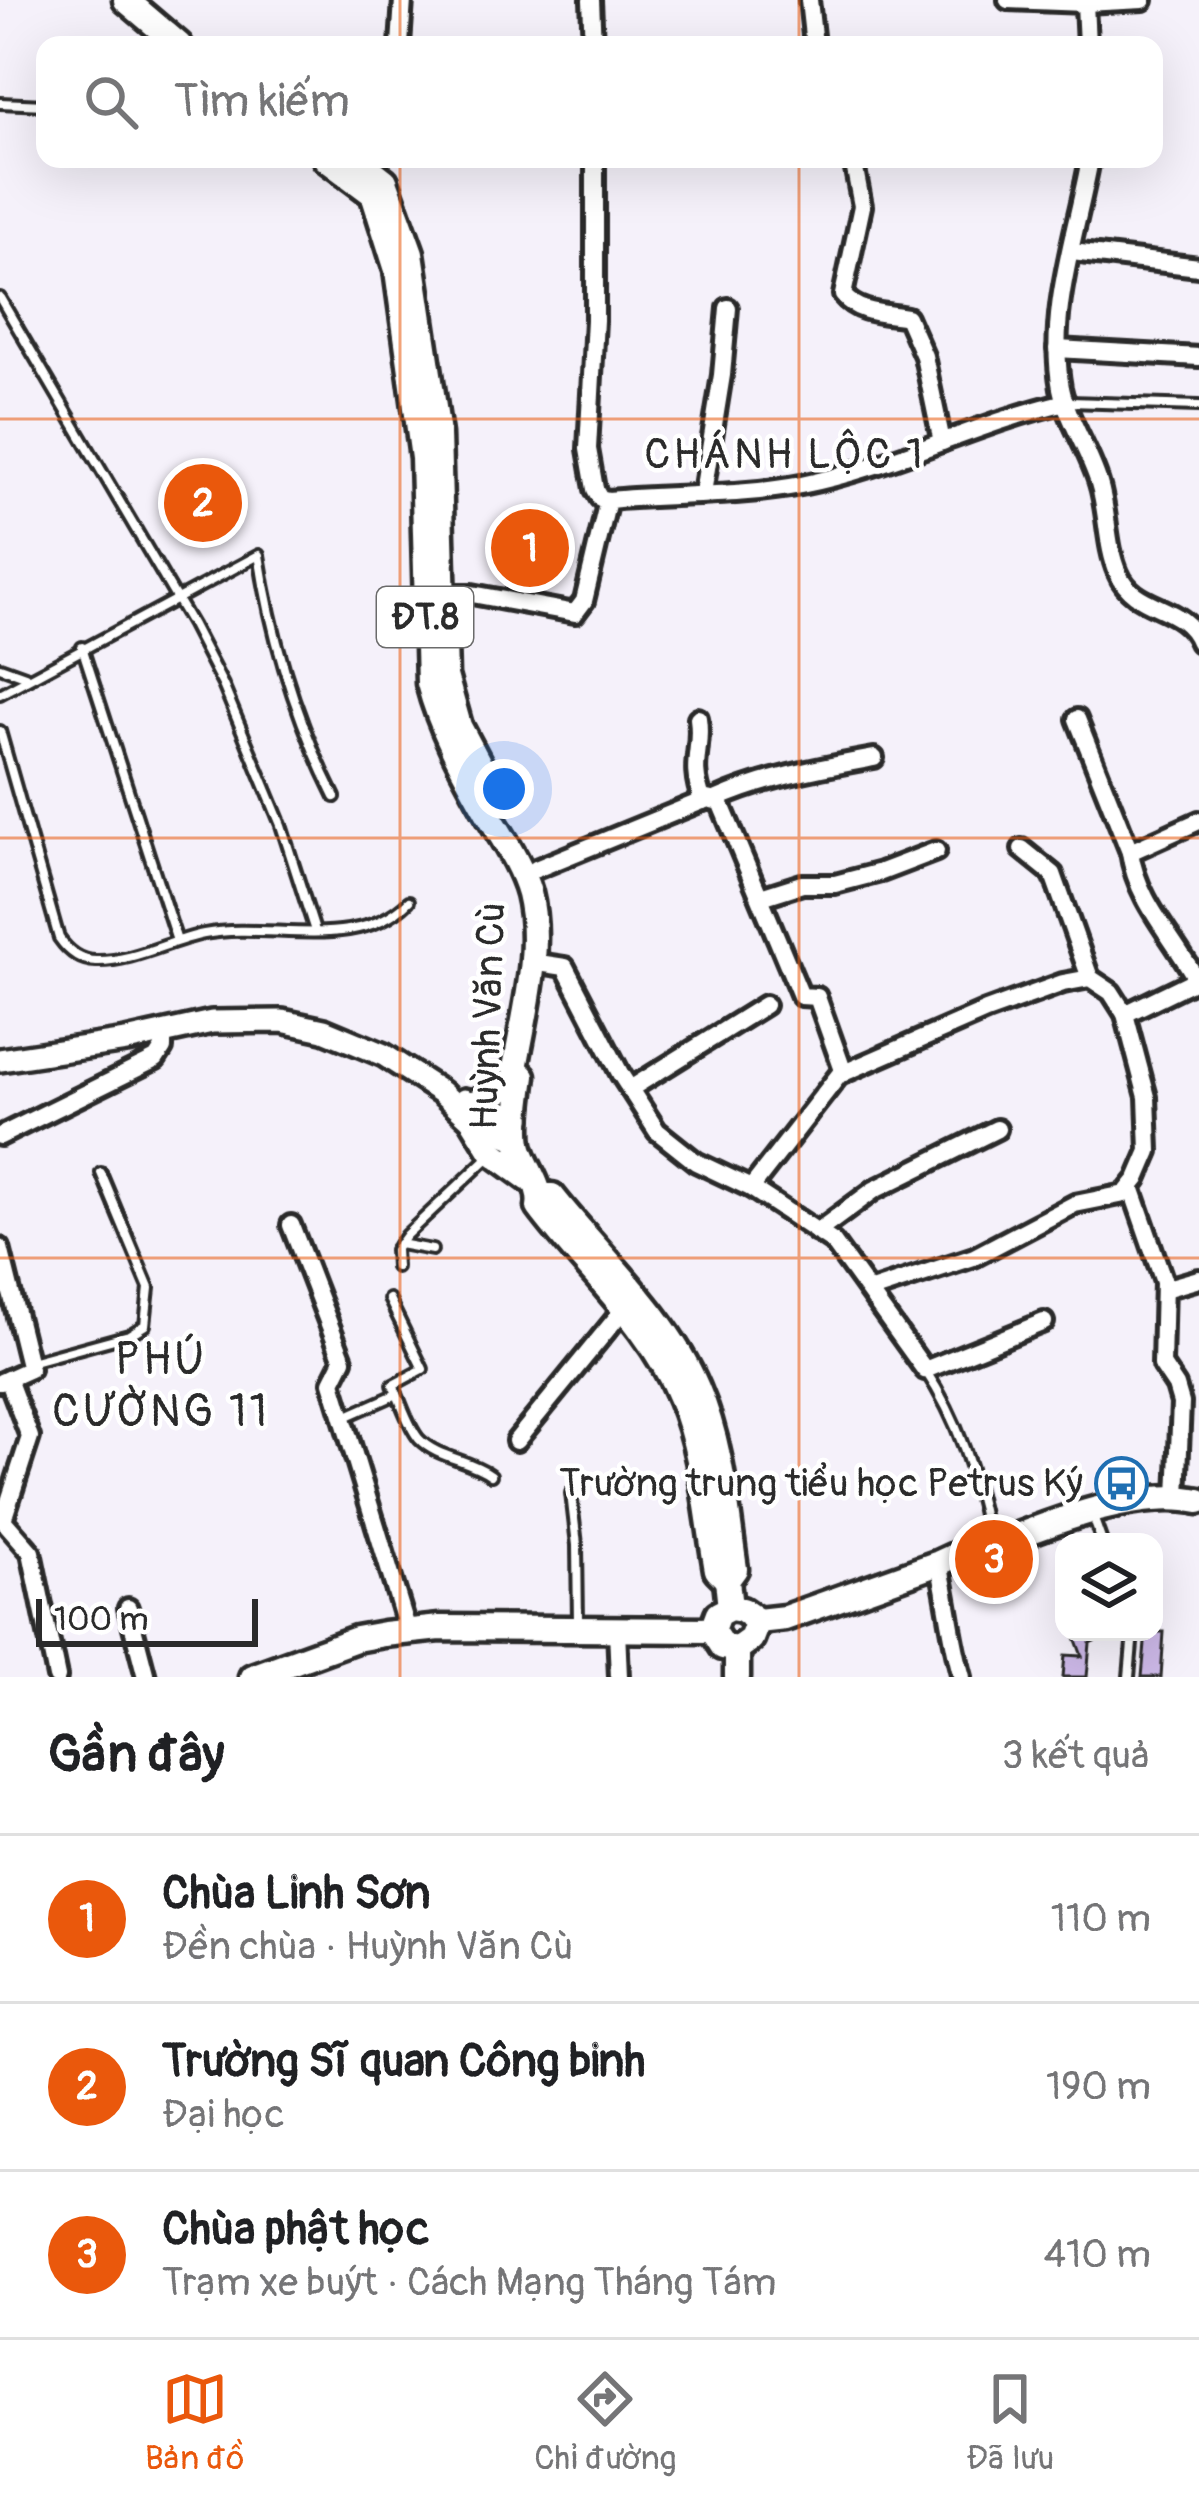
<!DOCTYPE html>
<html lang="vi">
<meta charset="utf-8">
<style>
:root{--surface:#fff;--page:#f6f6f6;--text:#202124;--muted:#757577;--line:#e0e0e0;--accent:#ea580c}
body{margin:0;font-family:Pangolin,sans-serif;background:var(--page);color:var(--text)}
.controls{position:absolute;right:36px;bottom:36px;display:grid;overflow:hidden;border-radius:24px;box-shadow:0 12px 48px #0002}
.controls button{width:108px;height:108px;display:grid;place-items:center;padding:0;border:0;border-bottom:3px solid var(--line);background:var(--surface);color:var(--text);font:60px sans-serif}
.scale{position:absolute;left:36px;bottom:30px;width:222px;box-sizing:border-box;padding-left:12px;border:6px solid #2b2b2b;border-top:0;font-size:33px;line-height:42px;white-space:nowrap;color:#2b2b2b;-webkit-text-stroke:9px #fff;paint-order:stroke}
.you{position:absolute;left:504px;top:789px;width:42px;height:42px;margin:-30px;border:9px solid #fff;border-radius:50%;background:#1a73e8;box-shadow:0 0 0 18px #1a73e833}
.badge{display:grid;place-items:center;width:78px;height:78px;border-radius:50%;background:var(--accent);color:#fff;font-size:39px;font-weight:700}
.pin{position:absolute;translate:-50% -50%;border:6px solid #fff;box-shadow:0 3px 12px #0006}
.list{margin:0;padding:0;list-style:none}
h2{display:flex;justify-content:space-between;align-items:center;height:156px;margin:0;padding:0 48px;font-size:51px}
h2 small{font-size:39px;font-weight:400;color:var(--muted)}
.list li{display:grid;grid-template-columns:78px 1fr auto;gap:36px;align-items:center;box-sizing:border-box;height:168px;padding:0 48px;border-top:3px solid var(--line)}
.list b{display:block;font-size:45px;white-space:nowrap}
.list p{margin:0;font-size:39px;white-space:nowrap;color:var(--muted)}
.list em{font-size:39px;font-style:normal;color:var(--muted)}
.icon{flex:none;width:66px;height:66px;fill:none;stroke:currentColor;stroke-width:2;stroke-linecap:round;stroke-linejoin:round}
.map{position:relative;flex:none;width:1199px;height:1677px;overflow:hidden}
.search{position:absolute;background:var(--surface);box-shadow:0 12px 48px #0002;left:36px;right:36px;top:36px;height:132px;display:flex;align-items:center;gap:30px;box-sizing:border-box;padding:0 42px;border-radius:24px;color:var(--muted);font-size:45px}
.sheet{height:660px;background:var(--surface)}
nav{display:flex;justify-content:space-around;align-items:center;box-sizing:border-box;height:168px;border-top:3px solid var(--line);background:var(--surface);font-size:33px;color:var(--muted)}
nav a{display:grid;justify-items:center;gap:6px}
nav .on{color:var(--accent)}
.map>svg:first-child{display:block}
.building{fill:#cbb7e6;stroke:#2b2b2b;stroke-width:3}
.lines{fill:none;stroke-linecap:round;stroke-linejoin:round}
.service-casing{stroke:#2b2b2b;stroke-width:16}
.minor-casing{stroke:#2b2b2b;stroke-width:26}
.tertiary-casing{stroke:#2b2b2b;stroke-width:30}
.secondary-casing{stroke:#2b2b2b;stroke-width:33}
.primary-casing{stroke:#2b2b2b;stroke-width:33}
.service{stroke:#fff;stroke-width:8}
.minor{stroke:#fff;stroke-width:16}
.tertiary{stroke:#fff;stroke-width:21}
.secondary{stroke:#fff;stroke-width:24}
.primary{stroke:#fff;stroke-width:24}
.grid{fill:none;stroke:#e8590c;stroke-width:3;stroke-opacity:0.55}
.labels{text-anchor:middle;dominant-baseline:central;stroke-width:9;stroke-linejoin:round;paint-order:stroke}
.shield{fill:#fff;stroke:#6b6b6b;stroke-width:3}
.shield-label{font-size:36px;font-weight:bold;fill:#2b2b2b}
.street-label{font-size:39px;fill:#2b2b2b;stroke:#fff}
.poi-label{font-size:39px;fill:#2b2b2b;stroke:#fff;text-anchor:end}
.neighbourhood-label{font-size:42px;letter-spacing:3px;fill:#2b2b2b;stroke:#fff}
.quarter-label{font-size:45px;letter-spacing:3px;fill:#2b2b2b;stroke:#fff}
</style>
<div class="map">
<svg width="1199" height="1677" viewBox="0 0 1199 1677">
<rect width="100%" height="100%" fill="#f5f1fa"/>
<filter id="ink" filterUnits="userSpaceOnUse"><feTurbulence type="fractalNoise" baseFrequency=".00833" numOctaves="2"/><feDisplacementMap in="SourceGraphic" scale="24" xChannelSelector="R" yChannelSelector="G"/><feConvolveMatrix kernelMatrix="1 2 1 2 8 2 1 2 1" color-interpolation-filters="sRGB"/></filter>
<g filter="url(#ink)">
<!-- building -->
<g class="building">
<polygon points="517,521 560,543 543,576 500,554"/>
<polygon points="1073,1632 1114,1632 1090,1643 1087,1677 1063,1677 1065,1655 1082,1656"/>
<polygon points="1146,1632 1164,1632 1161,1677 1142,1677"/>
</g>
<g class="lines">
<defs>
<g id="service">
<polyline points="0,103 45,105"/>
<polyline points="0,298 192,625 223,685 281,825 315,931"/>
<polyline points="1069,402 1199,406"/>
<polyline points="82,647 177,941"/>
<polyline points="0,667 25,676"/>
<path d="M0,694L259,555C272,641 296,719 335,797"/>
<path d="M0,731L59,938C68,951 79,961 96,961C134,962 168,941 204,934C270,921 356,954 409,901"/>
<polyline points="399,1244 432,1250"/>
<polyline points="396,1267 395,1250 406,1235 492,1154"/>
<polyline points="30,1362 129,1335 145,1325 149,1288 101,1173"/>
<path d="M925,1370C959,1421 975,1474 987,1533"/>
<path d="M397,1394C403,1408 409,1427 419,1439C437,1458 469,1459 491,1475"/>
<polyline points="345,1417 397,1394 393,1385 423,1369 389,1299"/>
<polyline points="571,1493 577,1545 578,1622"/>
<polyline points="1092,1514 1102,1542"/>
<polyline points="1129,1677 1133,1632"/>
</g>
<g id="minor">
<polyline points="591,0 593,45"/>
<polyline points="809,0 814,45"/>
<polyline points="1008,0 1085,3 1143,0"/>
<polyline points="1085,3 1087,45"/>
<polyline points="400,45 403,0"/>
<polyline points="595,159 595,320 588,449 595,489 600,498 608,500"/>
<path d="M853,159L862,206L843,295C858,314 885,313 907,317L924,356L942,442"/>
<path d="M1090,159C1077,232 1047,313 1061,388C1068,421 1089,450 1099,483C1108,511 1106,546 1118,573C1134,612 1184,603 1199,642"/>
<polyline points="1072,252 1199,267"/>
<polyline points="1057,349 1199,357"/>
<polyline points="703,493 722,375 728,308"/>
<path d="M442,594H472L575,613L584,601L608,500C672,494 738,497 801,485C893,467 976,423 1066,402"/>
<path d="M698,718C703,751 688,762 703,801"/>
<polyline points="1077,719 1130,852"/>
<path d="M715,800C766,777 819,768 874,758"/>
<polyline points="1022,849 1053,874 1090,978"/>
<polyline points="536,869 707,799 720,802 801,996 817,997 844,1073"/>
<polyline points="761,897 802,884 835,884 881,872 936,851"/>
<polyline points="532,962 565,967 621,1075 657,1131 696,1162 751,1188 833,1242 925,1370 1044,1322"/>
<path d="M1195,977C1172,935 1137,901 1130,852L1199,821"/>
<polyline points="1125,1014 1199,978"/>
<polyline points="630,1089 765,1005"/>
<polyline points="0,1136 156,1059 163,1048 163,1033"/>
<polyline points="1131,1187 1164,1282 1162,1365 1176,1386 1181,1403 1177,1497"/>
<polyline points="751,1188 839,1075 986,1011 1063,983 1090,978 1111,992 1125,1014 1147,1097 1149,1151 1137,1179 1125,1194 1075,1204 974,1257 871,1291"/>
<polyline points="291,1225 343,1360 332,1382 408,1631"/>
<polyline points="817,1232 874,1190 997,1129"/>
<polyline points="0,1248 30,1369 1,1382"/>
<polyline points="1164,1289 1199,1279"/>
<polyline points="8,1379 30,1437 3,1520 31,1552 57,1677"/>
<polyline points="516,1441 623,1310"/>
<path d="M939,1563C948,1602 951,1639 962,1677"/>
<polyline points="128,1608 146,1677"/>
<polyline points="617,1630 619,1677"/>
</g>
<g id="tertiary">
<polyline points="0,1060 126,1041 212,1022 282,1021 324,1030 384,1055 441,1092 474,1122 518,1140"/>
<polyline points="464,1100 520,1118"/>
</g>
<g id="secondary">
<path d="M758,1621L785,1618L939,1563L989,1540L997,1544C1053,1522 1139,1488 1199,1501"/>
<polyline points="252,1677 356,1639 384,1634 440,1628 712,1630"/>
</g>
<g id="primary">
<polyline points="126,0 179,45"/>
<path d="M326,159L373,194L397,270L423,458L429,683C441,729 463,769 486,810C501,836 521,864 529,893C543,949 524,1014 515,1069L523,1076C520,1097 516,1124 519,1144C523,1166 543,1185 539,1207C585,1269 652,1326 681,1399C703,1452 707,1514 717,1570L727,1580"/>
<polyline points="357,159 385,181 411,253 438,434 445,676 459,726 494,792"/>
<polyline points="474,1103 522,1080"/>
<polyline points="474,1122 493,1153 529,1179"/>
<path d="M541,1196H552C600,1257 666,1315 697,1388C722,1445 726,1509 735,1569L727,1580L730,1608"/>
<polygon points="730,1608 742,1610 758,1621 751,1639 737,1649 723,1647 712,1630 718,1614"/>
<polyline points="737,1649 737,1677"/>
</g>
</defs>
<!-- service casing -->
<use href="#service" class="service-casing"/>
<!-- minor casing -->
<use href="#minor" class="minor-casing"/>
<!-- tertiary casing -->
<use href="#tertiary" class="tertiary-casing"/>
<!-- secondary casing -->
<use href="#secondary" class="secondary-casing"/>
<!-- primary casing -->
<use href="#primary" class="primary-casing"/>
<!-- service -->
<use href="#service" class="service"/>
<!-- minor -->
<use href="#minor" class="minor"/>
<!-- tertiary -->
<use href="#tertiary" class="tertiary"/>
<!-- secondary -->
<use href="#secondary" class="secondary"/>
<!-- primary -->
<use href="#primary" class="primary"/>
</g>
</g>
<!-- grid -->
<path class="grid" d="M400,0V45M799,0V45M400,159V1677M799,159V1677M0,419H1199M0,838H1199M0,1258H1199"/>
<!-- icons -->
<defs>
<symbol id="bus-ring" viewBox="-11 -11 22 22"><circle r="9.5" fill="#fff" stroke="#1f6fb2" stroke-width="1.5"/><path d="M-5-6H5V4H4V6H2V4H-2V6H-4V4H-5ZM-3.5-4V0h7V-4ZM-3.5 1.2v1.5H-2V1.2ZM2 1.2v1.5H3.5V1.2Z" fill="#1f6fb2"/></symbol>
</defs>
<g fill-rule="evenodd">
<use href="#bus-ring" x="1092" y="1454" width="59" height="59"/>
</g>
<g class="labels">
<!-- shield labels -->
<rect class="shield" x="377" y="587" width="96" height="60" rx="9"/>
<g class="shield-label">
<text x="425" y="617">ĐT.8</text>
</g>
<!-- street labels -->
<g class="street-label">
<text transform="translate(488 1016) rotate(-88)">Huỳnh Văn Cù</text>
</g>
<!-- poi labels -->
<g class="poi-label">
<text x="1083" y="1483">Trường trung tiểu học Petrus Ký</text>
</g>
<!-- neighbourhood labels -->
<g class="neighbourhood-label">
<text x="785" y="455">CHÁNH LỘC 1</text>
</g>
<!-- quarter labels -->
<g class="quarter-label">
<text x="161" y="1360">PHÚ<tspan x="161" dy="52">CƯỜNG 11</tspan></text>
</g>
</g>
</svg>
<div class="controls">
<button><svg class="icon" aria-label="layers" viewBox="0 0 24 24"><path d="M12 4l9 5-9 5-9-5zM3 14l9 5 9-5"/></svg></button>
</div>
<div class="scale">100 m</div>
<div class="you"></div>
<div class="pin badge" style="left:530px;top:548px">1</div>
<div class="pin badge" style="left:203px;top:503px">2</div>
<div class="pin badge" style="left:994px;top:1559px">3</div>
<div class="search"><svg class="icon" aria-label="search" viewBox="0 0 24 24"><circle cx="10" cy="10" r="6"/><path d="M15 15l6 6"/></svg>Tìm kiếm</div>
</div>
<section class="sheet">
<h2>Gần đây<small>3 kết quả</small></h2>
<ul class="list">
<li><span class="badge">1</span><div><b>Chùa Linh Sơn</b><p>Đền chùa · Huỳnh Văn Cù</p></div><em>110 m</em></li>
<li><span class="badge">2</span><div><b>Trường Sĩ quan Công binh</b><p>Đại học</p></div><em>190 m</em></li>
<li><span class="badge">3</span><div><b>Chùa phật học</b><p>Trạm xe buýt · Cách Mạng Tháng Tám</p></div><em>410 m</em></li>
</ul>
</section>
<nav>
<a class="on"><svg class="icon" aria-label="map" viewBox="0 0 24 24"><path d="M3 6l6-2 6 2 6-2v14l-6 2-6-2-6 2zM9 4v14M15 6v14"/></svg>Bản đồ</a>
<a><svg class="icon" aria-label="directions" viewBox="0 0 24 24"><path d="M12 3l9 9-9 9-9-9zM9 14v-3h6M13 9l2 2-2 2"/></svg>Chỉ đường</a>
<a><svg class="icon" aria-label="saved" viewBox="0 0 24 24"><path d="M7 4h10v16l-5-4-5 4z"/></svg>Đã lưu</a>
</nav>
